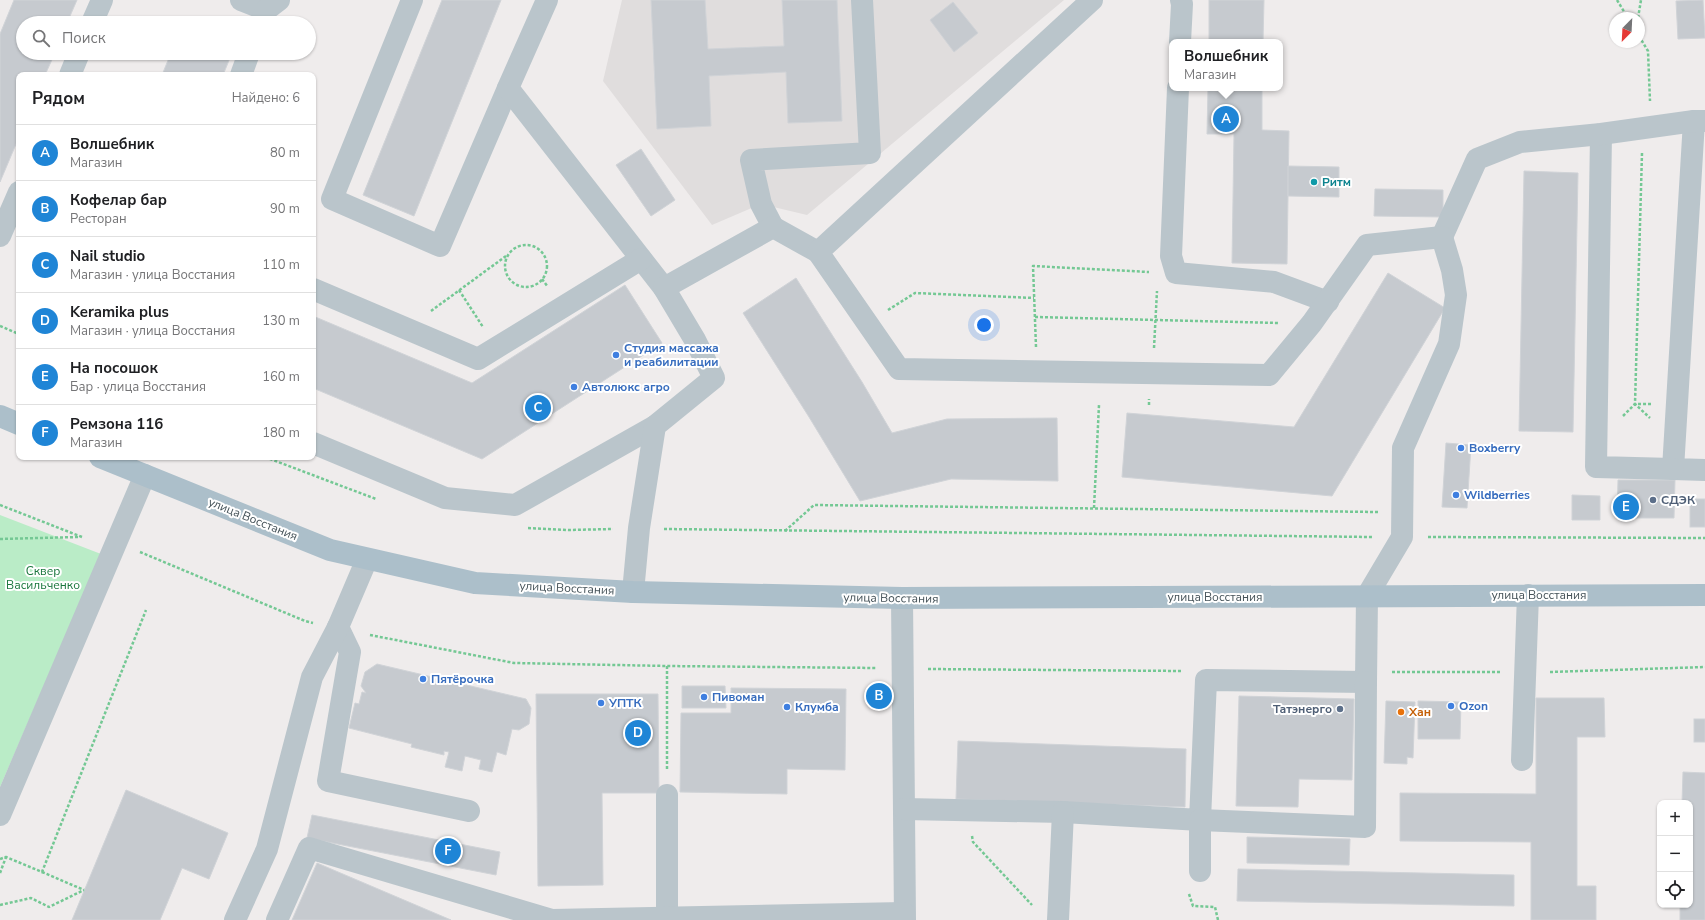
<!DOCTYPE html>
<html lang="ru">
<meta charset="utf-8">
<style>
:root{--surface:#fff;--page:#f2f2f2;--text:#202124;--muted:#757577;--line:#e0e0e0;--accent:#1f85d6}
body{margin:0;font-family:"Nunito Sans",sans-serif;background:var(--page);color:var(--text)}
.controls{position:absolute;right:12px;bottom:12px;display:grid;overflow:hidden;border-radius:8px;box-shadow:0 1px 3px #0004}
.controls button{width:36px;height:36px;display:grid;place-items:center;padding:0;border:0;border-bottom:1px solid var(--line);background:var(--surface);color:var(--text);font:20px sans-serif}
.compass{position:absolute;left:1609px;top:12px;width:36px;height:36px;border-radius:50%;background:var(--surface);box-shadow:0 1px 3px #0004;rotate:204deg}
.you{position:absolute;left:984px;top:325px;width:14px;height:14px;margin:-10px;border:3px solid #fff;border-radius:50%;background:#1a73e8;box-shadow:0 0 0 6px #1a73e833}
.badge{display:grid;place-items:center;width:26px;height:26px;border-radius:50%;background:var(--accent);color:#fff;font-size:13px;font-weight:700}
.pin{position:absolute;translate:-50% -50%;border:2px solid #fff;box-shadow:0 1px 4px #0006}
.popup{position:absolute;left:1169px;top:39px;width:114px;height:52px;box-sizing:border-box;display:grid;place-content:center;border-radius:8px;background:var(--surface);filter:drop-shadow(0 1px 3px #0005);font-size:13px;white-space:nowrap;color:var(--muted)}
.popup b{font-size:15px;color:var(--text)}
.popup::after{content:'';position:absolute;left:50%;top:100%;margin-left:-8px;border:8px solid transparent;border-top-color:var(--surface)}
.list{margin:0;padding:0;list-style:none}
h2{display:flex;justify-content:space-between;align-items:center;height:52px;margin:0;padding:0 16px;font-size:17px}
h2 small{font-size:13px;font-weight:400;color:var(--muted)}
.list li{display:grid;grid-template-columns:26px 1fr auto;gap:12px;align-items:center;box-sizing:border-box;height:56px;padding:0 16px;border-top:1px solid var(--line)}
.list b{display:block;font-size:15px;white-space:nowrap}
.list p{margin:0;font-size:13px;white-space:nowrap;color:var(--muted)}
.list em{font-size:13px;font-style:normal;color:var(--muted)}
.icon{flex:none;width:22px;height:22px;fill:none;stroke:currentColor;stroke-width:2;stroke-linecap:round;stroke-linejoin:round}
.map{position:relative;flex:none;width:1705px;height:920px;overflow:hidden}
.search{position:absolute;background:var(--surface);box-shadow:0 1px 3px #0004;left:16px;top:16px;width:300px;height:44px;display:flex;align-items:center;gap:10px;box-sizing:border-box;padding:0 14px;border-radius:22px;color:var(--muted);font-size:15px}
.panel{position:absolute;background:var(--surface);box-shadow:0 1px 3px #0004;left:16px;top:72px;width:300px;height:388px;border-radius:8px}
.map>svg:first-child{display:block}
.education{fill:#e0dddd}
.green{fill:#baecc7}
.building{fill:#c6cacf;stroke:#d0d3d7}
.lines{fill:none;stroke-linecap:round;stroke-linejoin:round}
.path{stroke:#74c894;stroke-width:2.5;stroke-dasharray:3 2;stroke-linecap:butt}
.minor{stroke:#bac5cb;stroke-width:22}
.major{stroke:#acbfca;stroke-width:22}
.culture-dot{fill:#0f9aa8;stroke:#fff;stroke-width:1.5}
.shop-dot{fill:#3f7fe0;stroke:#fff;stroke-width:1.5}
.service-dot{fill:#5c6f8a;stroke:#fff;stroke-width:1.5}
.food-dot{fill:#e8710a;stroke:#fff;stroke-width:1.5}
.labels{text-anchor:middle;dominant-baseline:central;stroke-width:4;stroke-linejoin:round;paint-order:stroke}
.culture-label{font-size:12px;font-weight:bold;fill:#0d838f;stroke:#fff;text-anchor:start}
.shop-label{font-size:12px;font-weight:bold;fill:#366cbe;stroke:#fff;text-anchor:start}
.service-label{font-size:12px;font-weight:bold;fill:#4e5e75;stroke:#fff;text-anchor:start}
.street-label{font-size:12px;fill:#455258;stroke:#fff}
.park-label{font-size:12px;fill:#19763c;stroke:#fff}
.food-label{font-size:12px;font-weight:bold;fill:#c56008;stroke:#fff;text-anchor:start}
</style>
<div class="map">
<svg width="1705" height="920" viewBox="0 0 1705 920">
<rect width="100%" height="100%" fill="#efecec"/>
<!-- education -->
<polygon class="education" points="622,0 1064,0 807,215 761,204 712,225 603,81"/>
<!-- green -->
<polygon class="green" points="0,515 101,554 0,787"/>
<!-- building -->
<g class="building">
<polygon points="14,0 77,0 67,23 23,23 23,53 55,53 45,75 19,75 19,137 0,182 0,34"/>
<polygon points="442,0 501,0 414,216 363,195"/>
<polygon points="651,0 705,0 708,49 784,46 782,0 837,0 842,121 788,123 786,72 709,76 711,126 657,129"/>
<polygon points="1209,0 1264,0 1263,42 1209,42"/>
<polygon points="1703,0 1705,38 1678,39 1676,1"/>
<polygon points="953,2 978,33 954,52 930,20"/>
<polygon points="171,53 232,53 223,75 162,75"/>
<polygon points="1208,88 1262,88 1262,130 1289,131 1287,264 1232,263 1234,134 1207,134"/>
<polygon points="641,149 675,200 651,216 616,165"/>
<polygon points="1288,166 1339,167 1339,197 1288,196"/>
<polygon points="1524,171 1578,173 1573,432 1519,431"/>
<polygon points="1375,189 1443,190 1443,217 1374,216"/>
<polygon points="1388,273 1445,308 1332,496 1122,477 1127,413 1294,427"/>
<polygon points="796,278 862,382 892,433 947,419 1057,418 1058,481 951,479 860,501 809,417 743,313"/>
<polygon points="625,285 662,343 482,459 313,388 313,316 472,383"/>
<polygon points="1446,443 1471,445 1467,508 1442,507"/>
<polygon points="1618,480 1675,480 1674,518 1617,518"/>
<polygon points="1572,495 1600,496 1600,520 1572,520"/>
<rect x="1690" y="499" width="15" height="28"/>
<polygon points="377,664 526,699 531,708 529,724 519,730 512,729 506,755 497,752 492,772 479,769 481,760 465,756 462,771 445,767 449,752 444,751 444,755 411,747 412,744 349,728 355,703 359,704 362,692 366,693 361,686 365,672"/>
<polygon points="682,686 725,686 726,708 682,708"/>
<polygon points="731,688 846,689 845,770 787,769 787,794 680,792 681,713 731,713"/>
<polygon points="536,694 658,694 659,793 602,793 603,885 538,886"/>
<polygon points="1239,696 1354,699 1352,780 1299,779 1298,807 1236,806"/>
<polygon points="1536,698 1604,698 1605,737 1577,737 1577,886 1596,886 1596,920 1531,920 1531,842 1400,841 1400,793 1536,794"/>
<polygon points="1386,701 1415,702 1413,758 1407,757 1407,764 1384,763"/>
<polygon points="1418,701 1461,702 1460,739 1418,739"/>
<rect x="1694" y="719" width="11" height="23"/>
<polygon points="958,741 1186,749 1185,807 956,799"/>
<polygon points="1683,772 1705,773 1705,920 1680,920 1680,905 1690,905 1690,803 1682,803"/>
<polygon points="126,790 228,833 209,879 182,868 160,920 72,920"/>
<polygon points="312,815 500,852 496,875 307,838"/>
<polygon points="1247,837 1350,839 1349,865 1247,863"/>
<polygon points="317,863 451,920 292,920"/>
<polygon points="1238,869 1514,875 1514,906 1237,901"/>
</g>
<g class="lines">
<!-- path -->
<g class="path">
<polyline points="1617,0 1628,18"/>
<polyline points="1638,18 1641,0"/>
<polyline points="1639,36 1648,51 1650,101"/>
<polyline points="1642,153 1635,404 1650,418"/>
<circle cx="526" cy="266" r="21"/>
<polyline points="542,279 548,287"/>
<polyline points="459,290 483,327"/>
<polyline points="888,310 915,293 1034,298"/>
<polyline points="431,311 506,256"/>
<polyline points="1035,317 1279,323"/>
<polyline points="0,326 19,334"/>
<polyline points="1036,347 1033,266 1149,272"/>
<polyline points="1154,348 1157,291"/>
<polyline points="1149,405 1149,399"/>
<polyline points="1623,416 1635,404 1651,404"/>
<polyline points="265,457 376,499"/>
<polyline points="0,505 82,537"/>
<polyline points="1094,508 1099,405"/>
<polyline points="528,528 568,530 613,529"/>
<polyline points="664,529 1373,537"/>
<polyline points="785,531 814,505 1378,512"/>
<polyline points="1428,537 1705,538"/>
<polyline points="0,539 79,537"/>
<polyline points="140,552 305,621 313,623"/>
<polyline points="370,635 514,663 667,666 877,668"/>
<polyline points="667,666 667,770"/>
<polyline points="928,669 1183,671"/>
<polyline points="1392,672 1501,672"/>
<polyline points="1550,672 1705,667"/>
<polyline points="972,836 973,842 1032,905"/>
<polyline points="0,859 6,857 42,872 146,610"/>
<polyline points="42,872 84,890"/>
<polyline points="0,873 6,857"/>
<polyline points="1189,894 1193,906 1215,907 1218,920"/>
<polyline points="0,905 31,898 49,907 84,890"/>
</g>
<!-- minor -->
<g class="minor">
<polyline points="241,0 266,10"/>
<polyline points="412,0 332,199 440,246 508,88"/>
<polyline points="547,0 508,88 664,288"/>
<polyline points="92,23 102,0"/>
<polyline points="261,23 266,10 279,0"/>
<polyline points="1180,42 1182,4 1181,0"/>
<polyline points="70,75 79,53"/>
<polyline points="241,75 249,53"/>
<polyline points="1178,88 1171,256 1176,273 1274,282 1328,302"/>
<polyline points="1694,121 1673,469 1705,470"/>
<polyline points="1601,134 1596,467 1673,469"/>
<polyline points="773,227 761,204 751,160 870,153 862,0"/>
<polyline points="0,236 19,192"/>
<polyline points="1442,237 1477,159 1520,142 1601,134 1694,121 1705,121"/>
<polyline points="313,289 478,359 641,259"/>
<polyline points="313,443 445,498 515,505 655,426"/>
<polyline points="633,592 639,528 655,426 714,378 695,340 664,288 773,227 818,252"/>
<polyline points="902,598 905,920"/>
<polyline points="338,627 350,652 328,781 469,811"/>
<polyline points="1522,760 1528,595"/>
<polyline points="667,795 667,917"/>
<polyline points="904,809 1063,812 1200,820 1206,680 1366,682 1367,596 1402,537 1403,448 1449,344 1456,295 1452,270 1442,237 1367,245 1312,323 1269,375 899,369 818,252 1092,0"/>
<polyline points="0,815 145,475"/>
<polyline points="1200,871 1200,820 1365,827 1366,682"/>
<polyline points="235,920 267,849 312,677 338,627 367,559"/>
<polyline points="277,920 309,848 552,920 904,913"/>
<polyline points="1058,920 1063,812"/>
</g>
<!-- major -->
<g class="major">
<polyline points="0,416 19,424"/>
<polyline points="100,457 330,550 475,583 633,592 902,598 1705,595"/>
</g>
</g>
<!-- markers -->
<circle class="culture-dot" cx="1314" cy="182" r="4"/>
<g class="shop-dot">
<circle cx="616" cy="355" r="4"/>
<circle cx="574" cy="387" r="4"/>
<circle cx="1461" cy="448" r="4"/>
<circle cx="1456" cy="495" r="4"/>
<circle cx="423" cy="679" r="4"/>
<circle cx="704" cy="697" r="4"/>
<circle cx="601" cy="703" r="4"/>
<circle cx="1451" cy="706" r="4"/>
<circle cx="787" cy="707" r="4"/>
</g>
<g class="service-dot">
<circle cx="1653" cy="500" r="4"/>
<circle cx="1340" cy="709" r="4"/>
</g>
<circle class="food-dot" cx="1401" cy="712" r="4"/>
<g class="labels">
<!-- culture labels -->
<g class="culture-label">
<text x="1322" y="182">Ритм</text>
</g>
<!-- shop labels -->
<g class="shop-label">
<text x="624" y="348">Студия массажа<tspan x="624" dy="14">и реабилитации</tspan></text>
<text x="582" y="387">Автолюкс агро</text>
<text x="1469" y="448">Boxberry</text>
<text x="1464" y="495">Wildberries</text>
<text x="431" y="679">Пятёрочка</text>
<text x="712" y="697">Пивоман</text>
<text x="609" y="703">УПТК</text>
<text x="1459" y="706">Ozon</text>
<text x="795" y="707">Клумба</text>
</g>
<!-- service labels -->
<g class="service-label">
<text x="1661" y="500">СДЭК</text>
<text x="1332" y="709" text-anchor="end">Татэнерго</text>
</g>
<!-- street labels -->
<g class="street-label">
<text transform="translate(253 519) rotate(22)">улица Восстания</text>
<text transform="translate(567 588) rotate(3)">улица Восстания</text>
<text x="1539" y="595">улица Восстания</text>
<text x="1215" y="597">улица Восстания</text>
<text transform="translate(891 598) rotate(1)">улица Восстания</text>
</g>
<!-- park labels -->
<g class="park-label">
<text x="43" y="571">Сквер<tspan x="43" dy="14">Васильченко</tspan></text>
</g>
<!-- food labels -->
<g class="food-label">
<text x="1409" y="712">Хан</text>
</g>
</g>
</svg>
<div class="controls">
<button>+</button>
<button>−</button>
<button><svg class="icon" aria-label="locate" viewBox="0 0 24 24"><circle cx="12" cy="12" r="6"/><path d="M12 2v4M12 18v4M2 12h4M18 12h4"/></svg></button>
</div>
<svg class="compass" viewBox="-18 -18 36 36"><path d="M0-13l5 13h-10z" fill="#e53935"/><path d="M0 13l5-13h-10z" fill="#757577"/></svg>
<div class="you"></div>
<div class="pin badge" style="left:1226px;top:119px">A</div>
<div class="popup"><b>Волшебник</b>Магазин</div>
<div class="pin badge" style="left:879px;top:696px">B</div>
<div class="pin badge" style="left:538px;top:408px">C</div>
<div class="pin badge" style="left:638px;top:733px">D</div>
<div class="pin badge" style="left:1626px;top:507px">E</div>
<div class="pin badge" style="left:448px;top:851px">F</div>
<div class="search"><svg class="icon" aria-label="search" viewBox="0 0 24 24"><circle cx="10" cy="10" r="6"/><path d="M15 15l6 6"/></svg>Поиск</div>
<section class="panel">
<h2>Рядом<small>Найдено: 6</small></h2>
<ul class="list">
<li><span class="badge">A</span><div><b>Волшебник</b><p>Магазин</p></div><em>80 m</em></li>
<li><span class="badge">B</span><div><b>Кофелар бар</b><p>Ресторан</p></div><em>90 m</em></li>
<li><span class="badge">C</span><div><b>Nail studio</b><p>Магазин · улица Восстания</p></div><em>110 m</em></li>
<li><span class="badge">D</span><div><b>Keramika plus</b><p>Магазин · улица Восстания</p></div><em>130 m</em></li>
<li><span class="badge">E</span><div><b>На посошок</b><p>Бар · улица Восстания</p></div><em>160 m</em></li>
<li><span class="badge">F</span><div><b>Ремзона 116</b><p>Магазин</p></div><em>180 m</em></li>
</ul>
</section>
</div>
